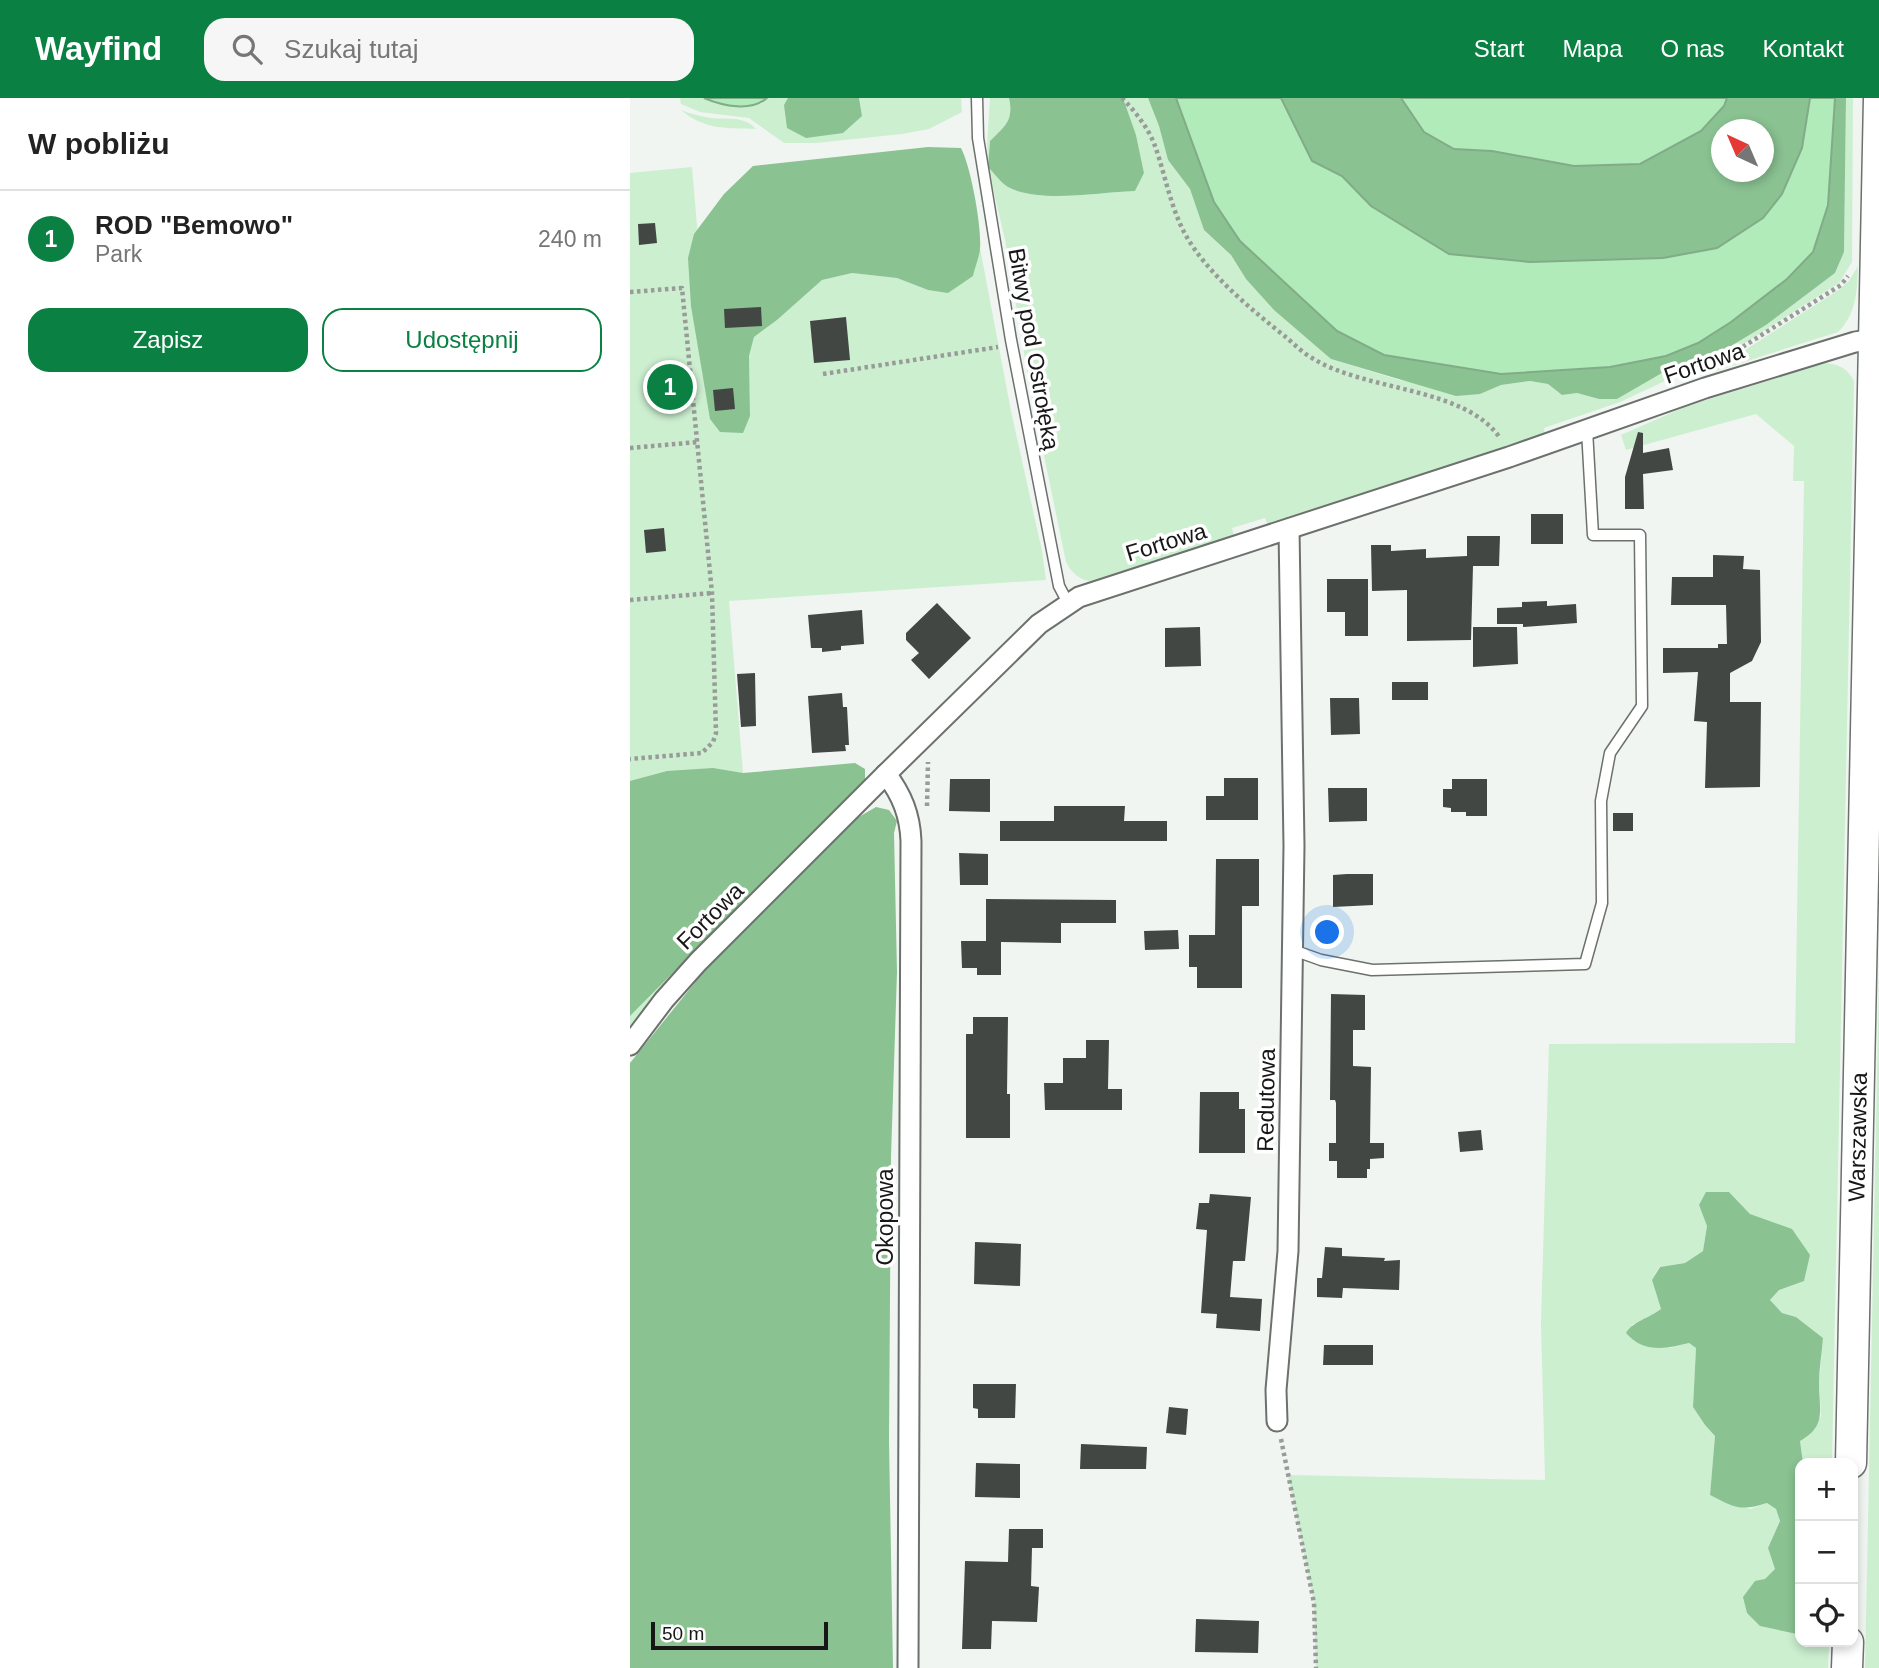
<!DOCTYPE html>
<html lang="pl">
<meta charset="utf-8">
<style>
:root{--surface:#fff;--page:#f6f6f6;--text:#222;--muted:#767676;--line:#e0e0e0;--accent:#0b8043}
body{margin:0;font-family:Helvetica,sans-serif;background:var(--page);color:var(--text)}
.controls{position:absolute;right:21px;bottom:21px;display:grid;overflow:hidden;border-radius:14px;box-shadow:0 4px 10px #0003}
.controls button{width:63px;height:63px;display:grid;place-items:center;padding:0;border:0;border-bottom:2px solid var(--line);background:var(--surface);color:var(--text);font:35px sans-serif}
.compass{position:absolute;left:1081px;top:21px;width:63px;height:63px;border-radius:50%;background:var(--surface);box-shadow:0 4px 10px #0003;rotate:316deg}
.scale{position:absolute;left:21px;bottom:18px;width:177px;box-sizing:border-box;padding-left:7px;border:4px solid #161716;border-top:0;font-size:19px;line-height:24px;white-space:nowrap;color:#161716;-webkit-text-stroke:5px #fff;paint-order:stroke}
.you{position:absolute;left:698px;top:835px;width:24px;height:24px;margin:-18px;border:5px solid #fff;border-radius:50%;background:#1a73e8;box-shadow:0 0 0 10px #1a73e833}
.badge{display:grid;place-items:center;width:46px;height:46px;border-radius:50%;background:var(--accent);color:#fff;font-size:23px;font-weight:700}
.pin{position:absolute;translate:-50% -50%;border:4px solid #fff;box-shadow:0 2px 7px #0006}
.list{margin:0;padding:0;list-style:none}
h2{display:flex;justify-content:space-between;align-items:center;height:91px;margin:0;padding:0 28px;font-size:30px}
h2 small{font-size:23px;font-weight:400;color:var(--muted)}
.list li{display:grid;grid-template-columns:46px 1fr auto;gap:21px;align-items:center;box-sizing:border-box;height:98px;padding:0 28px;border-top:2px solid var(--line)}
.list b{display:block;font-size:26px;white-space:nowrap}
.list p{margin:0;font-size:23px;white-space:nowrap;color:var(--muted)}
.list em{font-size:23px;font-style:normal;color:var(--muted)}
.actions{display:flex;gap:14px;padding:21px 28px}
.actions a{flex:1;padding:16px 0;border:2px solid var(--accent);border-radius:21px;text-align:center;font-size:24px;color:var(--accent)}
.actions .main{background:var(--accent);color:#fff}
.icon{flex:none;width:38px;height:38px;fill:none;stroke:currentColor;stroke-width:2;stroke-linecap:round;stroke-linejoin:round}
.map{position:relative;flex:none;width:1249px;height:1570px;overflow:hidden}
header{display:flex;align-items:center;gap:42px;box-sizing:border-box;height:98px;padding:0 35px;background:var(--accent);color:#fff}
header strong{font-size:33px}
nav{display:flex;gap:38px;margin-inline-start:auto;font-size:24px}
.search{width:490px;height:63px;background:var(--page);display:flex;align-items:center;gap:18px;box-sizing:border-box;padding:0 24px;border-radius:21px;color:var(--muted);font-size:26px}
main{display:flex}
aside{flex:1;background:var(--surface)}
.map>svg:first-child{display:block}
.green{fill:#ccefd0}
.forest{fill:#8ac292;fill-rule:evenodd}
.water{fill:#b1ebb9;stroke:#82ab88;stroke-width:2}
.building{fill:#434744}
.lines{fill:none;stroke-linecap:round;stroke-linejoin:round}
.lane-casing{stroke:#6d716d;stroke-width:13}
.street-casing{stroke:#6d716d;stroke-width:23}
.primary-casing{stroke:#6d716d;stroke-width:33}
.path{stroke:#989b98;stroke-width:4.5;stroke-dasharray:3.5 3.5;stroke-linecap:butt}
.lane{stroke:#fff;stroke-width:10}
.street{stroke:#fff;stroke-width:19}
.primary{stroke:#fff;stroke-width:30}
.labels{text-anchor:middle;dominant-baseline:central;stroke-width:7;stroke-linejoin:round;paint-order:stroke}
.street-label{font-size:23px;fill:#161716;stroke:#fff}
</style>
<header>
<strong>Wayfind</strong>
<div class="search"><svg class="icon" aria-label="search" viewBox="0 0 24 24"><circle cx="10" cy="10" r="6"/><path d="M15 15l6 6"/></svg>Szukaj tutaj</div>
<nav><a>Start</a><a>Mapa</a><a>O nas</a><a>Kontakt</a></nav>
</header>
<main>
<aside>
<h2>W pobliżu<small></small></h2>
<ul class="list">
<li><span class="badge">1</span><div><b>ROD &quot;Bemowo&quot;</b><p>Park</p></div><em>240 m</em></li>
</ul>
<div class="actions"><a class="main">Zapisz</a><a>Udostępnij</a></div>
</aside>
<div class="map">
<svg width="1249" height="1570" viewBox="0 0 1249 1570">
<rect width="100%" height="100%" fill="#f0f5f1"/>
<!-- green -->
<g class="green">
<polygon points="50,0 74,0 80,3 131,6 137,0 158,0 232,18 229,0 331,0 332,14 299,31 272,36 186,45 154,45 119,20 70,14 51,6"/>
<path d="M360,0H379C384,23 375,28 360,43L358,69C364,75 371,85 378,89C408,106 470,94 505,93L514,75L506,37L493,0H518L529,28L538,62L560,91L574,132L601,157L616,181L701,261L769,282L850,296L871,287L900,283L918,286L932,297L947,295L969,301H987L1032,275L1063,265L1101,248L1136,227L1205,175L1214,154L1216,0H1223L1222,164L1209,185L1077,269L1052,275L990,304L914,330L915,338L638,427L635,420L602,430L604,438L463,484C450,482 442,476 436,464L400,290L375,142L358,69L357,46Z"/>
<path d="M51,12C61,16 70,18 81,20C96,22 114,17 126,31C97,30 74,32 51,12Z"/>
<polygon points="62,69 84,327 120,319 119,258 124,239 147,222 192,182 222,175 267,180 298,192 343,178 350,150 381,313 412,453 416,482 99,503 113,675 0,684 0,75"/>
<path d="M1228,168C1227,193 1227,215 1208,234L1079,275L1207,193L1219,183Z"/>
<path d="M1196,265C1210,267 1217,270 1224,283L1202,1365H1173L1170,1343L1191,1318L1189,1285L1193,1240L1166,1219L1152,1215L1140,1202L1149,1192L1135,1123L1120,1116L1099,1094L1069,1107L1077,1128L1073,1153L1055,1165L1029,1169L1022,1182L1031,1211L1018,1221L1001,1227L1040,1250L1059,1245L1066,1250L1063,1309L1075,1327L1085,1338L1080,1397L1120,1411L1137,1405L1146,1411L1150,1423L1138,1450L1145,1471L1116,1506L1117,1515L1167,1536L1170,1533V1544H1199L1198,1570H686L684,1505L658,1377L915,1382L911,1226L919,946L1165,945L1174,383H1163L1164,348L1126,316L996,352L991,337L1057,308Z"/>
<polygon points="62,857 0,931 0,918"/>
<polygon points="1249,877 1249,1570 1235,1570"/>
</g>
<!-- forest -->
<g class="forest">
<polygon points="158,0 229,0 232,18 213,35 176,40 157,30 154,7"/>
<path d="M379,0H493L506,37L514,75L505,93C470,94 409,106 378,89C371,85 364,75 358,69L360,43C375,28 384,23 379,0Z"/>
<polygon points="518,0 546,0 584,104 1036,258 1068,245 1101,224 1157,181 1183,154 1198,107 1205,0 1216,0 1214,154 1205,175 1136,227 1101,248 1063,265 1032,275 987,301 969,301 947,295 932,297 918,286 900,283 871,287 850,296 826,298 701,261 644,212 616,181 601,157 574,132 560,91 538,62 529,28"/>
<path d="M651,0H771L824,50L862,53L944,68L1010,66L1094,8L1097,0H1180L1172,50L1152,96L1133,120L1087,150L1033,160L900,164L819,156L741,108L712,78L682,63ZM1092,32H1134V74H1092Z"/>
<path d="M298,49L331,50C341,69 352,130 350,151C349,160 345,169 343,178L318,195L298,192L267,180L222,175L192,182L147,222L124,239L119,258L120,318L113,335L90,334L80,321L61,208L58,160L64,136L94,96L123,68Z"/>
<polygon points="225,665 235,671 235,682 0,918 0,683 37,673 83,670 113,675"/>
<polygon points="246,709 259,712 267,723 264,735 267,874 261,1059 259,1342 263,1570 0,1570 0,965 71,877 122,823 220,724"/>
<path d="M1076,1094H1099L1120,1116L1162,1131L1180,1157L1174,1183L1149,1192L1140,1202L1152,1215L1166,1219L1193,1240C1192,1255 1189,1270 1189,1285C1189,1312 1197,1328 1170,1343L1173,1365H1170V1533L1167,1536L1130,1528L1117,1515L1113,1499L1125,1483L1135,1481L1145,1471L1138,1450L1150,1423L1146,1411L1137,1405C1110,1414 1104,1409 1080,1397L1085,1338L1075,1327L1063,1309L1066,1250L1059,1245C1036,1251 1013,1255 996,1235C1003,1223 1020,1220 1031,1211L1022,1182L1030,1169L1055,1165L1073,1153L1077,1128L1069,1107Z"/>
</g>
<!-- water -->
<g class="water">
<path d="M74,0H137C121,14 93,8 74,0Z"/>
<polygon points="546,0 651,0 682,63 712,78 741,108 819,156 900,164 1033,160 1087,150 1133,120 1152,96 1172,50 1180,0 1205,0 1198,107 1183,154 1157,181 1101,224 1068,245 1036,258 980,269 871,276 754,257 707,233 610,143 584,104"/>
<polygon points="771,0 1097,0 1094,8 1071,33 1010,66 944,68 862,53 824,51 794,34"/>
</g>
<!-- building -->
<g class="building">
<polygon points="25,125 27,145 9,147 8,126"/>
<polygon points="131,209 132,228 95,230 94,211"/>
<polygon points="216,219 220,262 184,265 180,223"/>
<polygon points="103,290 105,311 85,313 83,292"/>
<polygon points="1008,334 1013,335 1013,355 1039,350 1043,372 1013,376 1014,411 995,411 995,379"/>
<rect x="901" y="416" width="32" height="30"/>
<polygon points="34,430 36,453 16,455 14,432"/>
<polygon points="837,438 870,438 869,468 843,468 841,542 777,543 777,492 742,493 741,447 761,447 761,453 796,451 796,460 837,458"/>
<polygon points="1083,457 1114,458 1113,471 1130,472 1131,544 1122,563 1100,575 1100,604 1131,604 1130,689 1075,690 1077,624 1064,623 1068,574 1033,575 1033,550 1088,550 1088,546 1097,546 1096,507 1041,507 1042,479 1083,479"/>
<polygon points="697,481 738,481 738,538 715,538 715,514 697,514"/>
<polygon points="917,503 917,508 946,506 947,525 893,529 893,526 867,526 867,510 892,509 892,504"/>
<polygon points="307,505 341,540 299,581 281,562 289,555 276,542 276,535"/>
<polygon points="232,512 234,546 211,548 211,552 192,554 192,550 181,550 178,517"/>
<polygon points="570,529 571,568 535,569 535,530"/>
<polygon points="843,529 887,529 888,566 843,569"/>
<polygon points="125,575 126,628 111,629 107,576"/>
<rect x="762" y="584" width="36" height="18"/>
<polygon points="212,595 213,609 217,609 219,647 215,647 216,653 182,655 178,598"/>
<polygon points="700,600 729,600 730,636 701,637"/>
<polygon points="594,680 628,680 628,722 576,722 576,698 594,698"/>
<polygon points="320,681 360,681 360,714 319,713"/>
<polygon points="822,681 857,681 857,718 836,718 836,714 821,714 821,710 813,709 813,691 822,691"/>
<polygon points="698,690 737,690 737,723 699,724"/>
<polygon points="424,708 495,708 494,723 537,723 537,743 370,743 370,723 424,723"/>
<rect x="983" y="715" width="20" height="18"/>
<polygon points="329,755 358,756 358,787 330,787"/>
<polygon points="586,761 629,761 629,808 612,808 612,890 567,890 567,869 559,869 559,837 585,837"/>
<polygon points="717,776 743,776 743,807 703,809 703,777"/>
<polygon points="356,801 486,802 486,825 431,825 431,845 371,844 371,877 347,877 347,870 332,870 331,843 356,843"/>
<polygon points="548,832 549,851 515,852 514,833"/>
<polygon points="701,896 735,897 735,932 723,932 723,968 741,969 740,1045 754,1045 754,1060 740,1061 740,1071 737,1071 737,1080 707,1080 707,1063 699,1063 699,1045 706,1045 706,1005 705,1002 700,1002"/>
<polygon points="343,919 378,919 377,996 380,996 380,1040 336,1040 336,936 343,936"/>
<polygon points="456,942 479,942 478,991 492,991 492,1012 415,1012 414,985 433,985 433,960 456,960"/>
<polygon points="570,994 609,994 609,1011 615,1011 615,1055 569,1055"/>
<polygon points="851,1032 853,1052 830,1054 828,1034"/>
<polygon points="580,1096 621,1099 615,1163 603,1163 600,1199 632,1201 630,1233 586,1230 587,1216 571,1215 577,1132 566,1131 569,1105 579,1105"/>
<polygon points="345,1144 391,1146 390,1188 344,1186"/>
<polygon points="695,1149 712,1150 712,1158 755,1160 754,1163 770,1162 769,1192 713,1190 712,1200 687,1199 687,1180 692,1180"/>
<polygon points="694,1247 743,1247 743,1267 693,1267"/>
<polygon points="343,1286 386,1286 385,1320 348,1320 348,1311 343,1310"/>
<polygon points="539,1309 558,1311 556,1337 536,1335"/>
<polygon points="451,1346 517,1349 516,1371 450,1371"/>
<polygon points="346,1365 390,1366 390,1400 345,1399"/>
<polygon points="379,1431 413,1431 413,1450 402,1450 401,1488 409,1489 407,1524 362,1523 361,1551 332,1551 335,1463 378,1464"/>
<polygon points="566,1521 629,1523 628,1555 565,1554"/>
</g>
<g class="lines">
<defs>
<g id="lane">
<polyline points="347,0 348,40 381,242 429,488 438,505"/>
<polyline points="663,852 691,862 742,872 955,866 972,805 971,703 980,655 1012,608 1010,437 963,437 957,332"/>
</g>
<g id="street">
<path d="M256,676C272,697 280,717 281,743L278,1570"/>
<polyline points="0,947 34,902 68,864 256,676 409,526 449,499 879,359 1075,290 1225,244 1244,241"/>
<polyline points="647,1323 646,1292 658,1153 664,748 659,431"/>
</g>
<g id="primary">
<path id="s1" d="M1221,1365L1249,0"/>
<polyline points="1217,1570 1218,1544"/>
</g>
</defs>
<!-- lane casing -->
<use href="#lane" class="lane-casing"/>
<!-- street casing -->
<use href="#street" class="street-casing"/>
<!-- primary casing -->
<use href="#primary" class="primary-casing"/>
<!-- path -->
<g class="path">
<path d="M492,0C505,13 519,31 525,48C535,76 540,107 554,134C575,174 622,212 657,240C665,247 673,255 682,260C736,294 834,288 870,340"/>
<polyline points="0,194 52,190 82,495 86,635 83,644 72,655 0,661"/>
<polyline points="1095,260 1211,187 1218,178"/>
<polyline points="193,276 368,249"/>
<polyline points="0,350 68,344"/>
<polyline points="0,502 82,495"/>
<polyline points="297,708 298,664"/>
<polyline points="651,1341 684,1505 686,1570"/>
</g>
<!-- lane -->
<use href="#lane" class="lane"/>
<!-- street -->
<use href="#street" class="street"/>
<!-- primary -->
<use href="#primary" class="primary"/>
</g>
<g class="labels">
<!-- street labels -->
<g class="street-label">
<text transform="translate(404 251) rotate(80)">Bitwy pod Ostrołęką</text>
<text transform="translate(1074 265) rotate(-19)">Fortowa</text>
<text transform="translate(536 444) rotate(-17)">Fortowa</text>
<text transform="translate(80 818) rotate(-45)">Fortowa</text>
<text transform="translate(636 1002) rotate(-89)">Redutowa</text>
<text stroke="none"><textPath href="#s1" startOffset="326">Warszawska</textPath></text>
<text transform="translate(255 1119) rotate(-90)">Okopowa</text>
</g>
</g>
</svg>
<div class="controls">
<button>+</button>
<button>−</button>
<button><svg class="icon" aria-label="locate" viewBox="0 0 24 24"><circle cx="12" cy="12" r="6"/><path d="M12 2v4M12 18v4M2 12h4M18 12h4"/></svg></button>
</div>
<svg class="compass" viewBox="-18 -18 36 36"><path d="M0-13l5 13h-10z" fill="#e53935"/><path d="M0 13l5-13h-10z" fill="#767676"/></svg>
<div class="scale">50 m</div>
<div class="you"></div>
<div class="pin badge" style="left:40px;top:289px">1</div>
</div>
</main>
